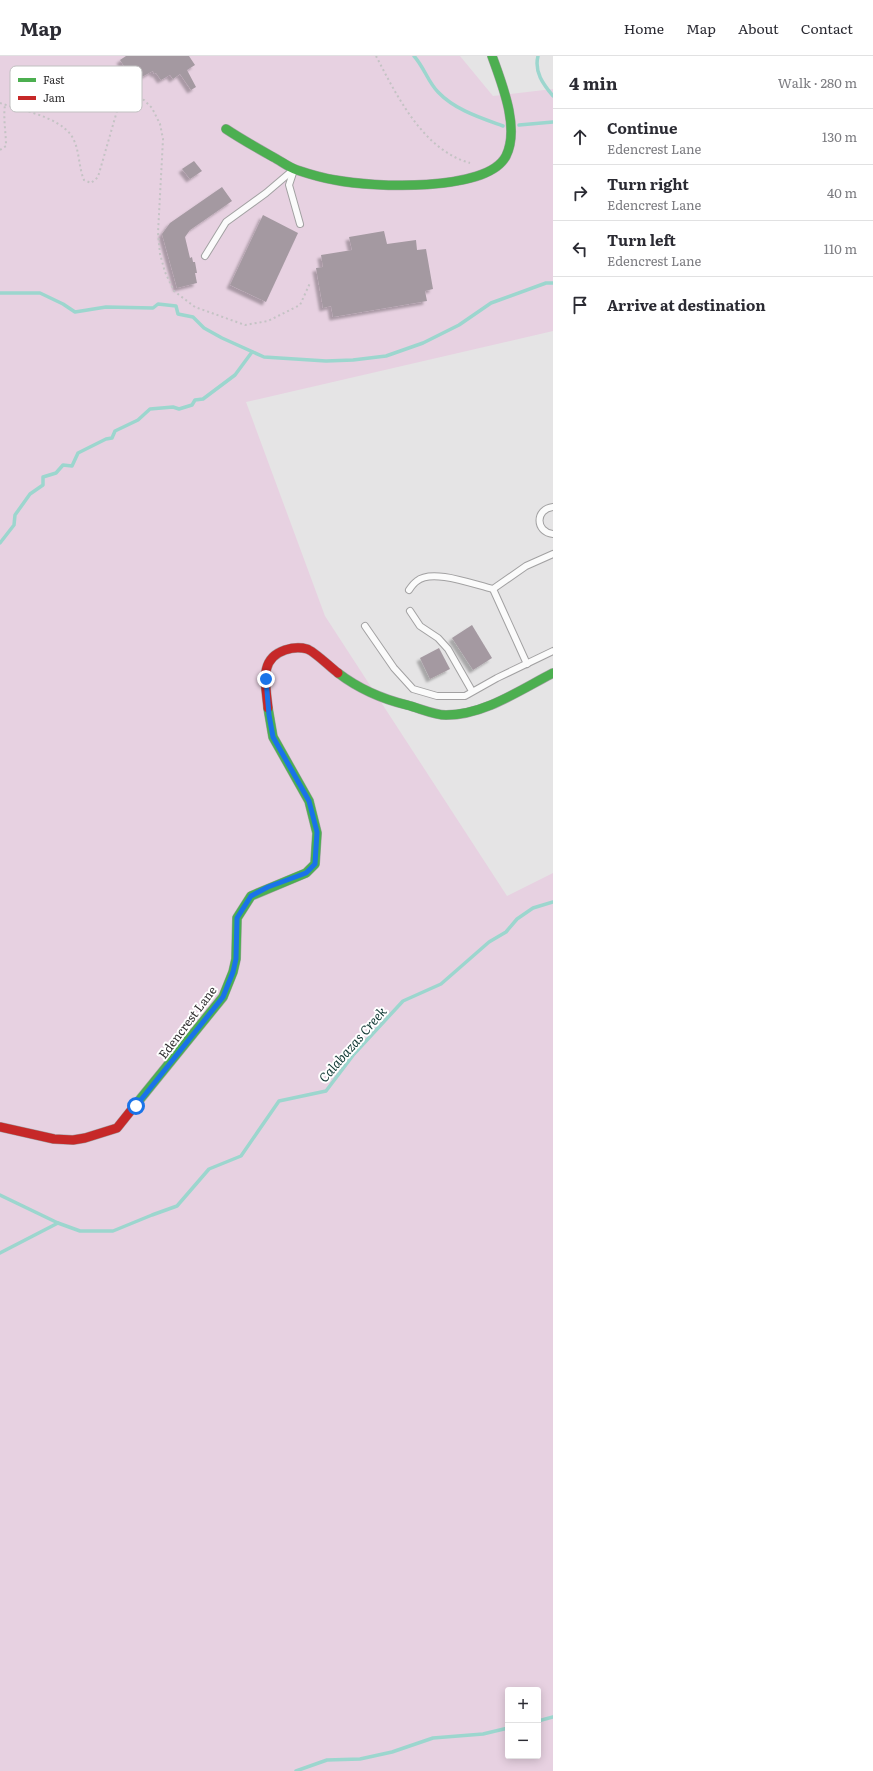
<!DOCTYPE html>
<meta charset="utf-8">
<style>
:root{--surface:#fff;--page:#f7f7f7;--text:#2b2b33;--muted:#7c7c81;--line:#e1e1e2}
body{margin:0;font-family:Literata,serif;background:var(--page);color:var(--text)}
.controls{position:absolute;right:12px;bottom:12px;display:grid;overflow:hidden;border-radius:4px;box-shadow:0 2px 10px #0003}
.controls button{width:36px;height:36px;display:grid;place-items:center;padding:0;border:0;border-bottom:1px solid var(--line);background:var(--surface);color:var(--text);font:20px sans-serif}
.stop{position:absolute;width:12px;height:12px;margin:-9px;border:3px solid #1a73e8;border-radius:50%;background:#fff}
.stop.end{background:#1a73e8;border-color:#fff;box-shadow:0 1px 4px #0008}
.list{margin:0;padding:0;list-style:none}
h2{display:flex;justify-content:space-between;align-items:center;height:52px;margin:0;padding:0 16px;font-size:17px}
h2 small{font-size:13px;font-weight:400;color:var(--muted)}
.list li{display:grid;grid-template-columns:26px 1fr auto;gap:12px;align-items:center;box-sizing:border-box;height:56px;padding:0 16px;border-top:1px solid var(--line)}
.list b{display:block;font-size:15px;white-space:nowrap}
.list p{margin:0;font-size:13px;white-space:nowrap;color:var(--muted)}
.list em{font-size:13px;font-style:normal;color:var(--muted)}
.icon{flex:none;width:22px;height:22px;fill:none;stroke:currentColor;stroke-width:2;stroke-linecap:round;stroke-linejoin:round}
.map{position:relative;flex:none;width:553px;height:1715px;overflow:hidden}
header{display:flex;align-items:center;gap:24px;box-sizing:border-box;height:56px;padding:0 20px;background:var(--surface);border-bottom:1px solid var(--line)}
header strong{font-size:19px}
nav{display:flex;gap:22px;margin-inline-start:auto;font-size:14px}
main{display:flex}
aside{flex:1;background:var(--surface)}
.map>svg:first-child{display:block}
.green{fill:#e7d1e1;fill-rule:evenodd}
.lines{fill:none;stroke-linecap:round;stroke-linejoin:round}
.stream{stroke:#9cd6ce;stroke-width:3.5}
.building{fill:#a499a1;filter:url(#shadow)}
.lane-casing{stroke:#a2a1a2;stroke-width:8}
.fast-casing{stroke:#a2a1a2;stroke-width:10}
.jam-casing{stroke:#a2a1a2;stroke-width:10}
.path{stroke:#c4c3c4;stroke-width:2;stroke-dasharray:2 3;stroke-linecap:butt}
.lane{stroke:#fbfbfb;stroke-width:6}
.fast{stroke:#4caf50;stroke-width:9}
.jam{stroke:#c62828;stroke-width:9}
.route{stroke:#1a73e8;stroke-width:5}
.labels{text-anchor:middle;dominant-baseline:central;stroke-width:4;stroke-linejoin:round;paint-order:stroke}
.street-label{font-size:12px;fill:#302f30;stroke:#fff}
.water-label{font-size:13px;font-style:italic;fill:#103934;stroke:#fff}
.key{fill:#fff;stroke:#c1c1c1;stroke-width:1}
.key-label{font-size:11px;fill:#302f30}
</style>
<header>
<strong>Map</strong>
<nav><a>Home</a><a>Map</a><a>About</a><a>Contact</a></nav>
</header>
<main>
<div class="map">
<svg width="553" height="1715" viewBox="0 0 553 1715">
<defs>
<filter id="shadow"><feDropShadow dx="-3.5" dy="3.5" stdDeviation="1" flood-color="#0004"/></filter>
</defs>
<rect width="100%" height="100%" fill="#e5e4e5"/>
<!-- green -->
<path class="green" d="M0,0H460L493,40L553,33V275L246,346L325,560L507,840L553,817V1715H0ZM508,1634H538V1700H508Z"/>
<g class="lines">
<!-- stream -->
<g class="stream">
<path d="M414,0C424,11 428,26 438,36C455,54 481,62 503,70"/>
<path d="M538,0C534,16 543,28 553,40"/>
<polyline points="519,69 553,66"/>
<polyline points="0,237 40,237 63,248 75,256 106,251 153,252 158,248 176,250 178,258 193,261 204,272 222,282 264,301 326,305 353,304 386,300 423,287 459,269 491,247 546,227 553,227"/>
<polyline points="0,487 14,469 15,459 30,438 43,429 43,421 56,417 63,409 72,410 78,397 106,383 112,382 115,375 138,364 150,353 173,351 179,353 192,349 195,344 203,343 235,319 252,296"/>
<polyline points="0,1139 58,1167 80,1175 113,1175 152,1159 177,1150 209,1113 241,1100 279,1045 326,1035 354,998 403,945 441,928 489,886 506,876 517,863 533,852 553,846"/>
<polyline points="0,1197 58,1167"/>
<polyline points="538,1665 553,1661"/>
<polyline points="296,1715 327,1704 360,1703 392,1696 433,1682 483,1678 508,1672"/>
</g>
</g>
<!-- building -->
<g class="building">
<polygon points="126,0 189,0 195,9 187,14 196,31 191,34 180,18 173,23 170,19 161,24 156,17 154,18 153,15 134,25 120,4"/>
<polygon points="194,105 202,115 190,123 182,113"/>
<polygon points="222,131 232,145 190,174 185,181 190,202 192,201 193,206 195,206 197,217 195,217 197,227 177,232 162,178 170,167"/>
<polygon points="263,159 298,177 266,246 230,229"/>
<polygon points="384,175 387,188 416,184 417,194 426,193 433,233 425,235 427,245 333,261 331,250 323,252 316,212 323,211 321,199 352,194 349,181"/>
<polygon points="472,569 492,602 473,614 452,582"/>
<polygon points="439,592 450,613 430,623 420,602"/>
</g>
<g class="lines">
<defs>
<g id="lane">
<polyline points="294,114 289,129 300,168"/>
<polyline points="205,200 226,166 266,137 293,114"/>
<path d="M553,451C535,453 535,476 553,478"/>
<polyline points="493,533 527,608"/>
<path d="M409,534C411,531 414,527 417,525C432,512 475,529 493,533L526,510L553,498"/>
<polyline points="410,555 420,570 438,582 448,593 472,635"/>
<polyline points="365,570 394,612 413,633 437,640 465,640 497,622 553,595"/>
</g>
<g id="fast">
<path d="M226,73C241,83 257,92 273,101C281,105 288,111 297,114C309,118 322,122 335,124C371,131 487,137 506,100C520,72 502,28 492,0"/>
<path d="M338,617C359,633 382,643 407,649C419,652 434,659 446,659C484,659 520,634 553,617"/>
<polyline points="137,1047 223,941 233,916 236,903 237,862 251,840 306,817 315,808 317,777 309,745 273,681 268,652"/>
</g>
<g id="jam">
<path d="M268,652C266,629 258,603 285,594C291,592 300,591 307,593C314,595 331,612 338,617"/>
<polyline points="0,1071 54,1083 73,1084 85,1082 117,1072 137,1047"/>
</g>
</defs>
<!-- lane casing -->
<use href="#lane" class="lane-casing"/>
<!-- fast casing -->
<use href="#fast" class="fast-casing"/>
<!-- jam casing -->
<use href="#jam" class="jam-casing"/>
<!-- path -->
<g class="path">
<path d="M376,0C397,40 423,94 470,107"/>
<path d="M0,47C20,54 57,60 71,79C80,92 78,110 84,124L91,127L98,121L119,48L126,42L144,44L152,52L160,68L163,83L158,177L160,198L165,216L174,235L195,251L245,269L268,265L300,249L310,227"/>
<path d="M0,94L6,90C6,76 3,62 5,49"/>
</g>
<!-- lane -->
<use href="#lane" class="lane"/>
<!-- fast -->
<use href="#fast" class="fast"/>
<!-- jam -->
<use href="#jam" class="jam"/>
</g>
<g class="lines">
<!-- route -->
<polyline class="route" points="136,1050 223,941 233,916 236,903 237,862 251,840 268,831 306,817 315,808 317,776 309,745 273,681 269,659 266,623"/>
</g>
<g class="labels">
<!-- street labels -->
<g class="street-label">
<text transform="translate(187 966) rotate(-53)">Edencrest Lane</text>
</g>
<!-- water labels -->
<g class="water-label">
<text transform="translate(352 988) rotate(-49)">Calabazas Creek</text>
</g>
</g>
<!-- legend -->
<rect x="10" y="10" width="132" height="46" rx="6" class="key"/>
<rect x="18" y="22" width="18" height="4" fill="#4caf50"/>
<rect x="18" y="40" width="18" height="4" fill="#c62828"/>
<g class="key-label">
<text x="43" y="28">Fast</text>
<text x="43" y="46">Jam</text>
</g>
</svg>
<div class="controls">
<button>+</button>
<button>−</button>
</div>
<div class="stop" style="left:136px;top:1050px"></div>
<div class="stop end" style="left:266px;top:623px"></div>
</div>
<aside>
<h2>4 min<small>Walk · 280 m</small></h2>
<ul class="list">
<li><svg class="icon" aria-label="ahead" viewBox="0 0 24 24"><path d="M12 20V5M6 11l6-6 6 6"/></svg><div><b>Continue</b><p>Edencrest Lane</p></div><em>130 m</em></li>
<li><svg class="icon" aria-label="right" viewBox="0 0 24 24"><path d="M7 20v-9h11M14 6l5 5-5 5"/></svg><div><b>Turn right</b><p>Edencrest Lane</p></div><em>40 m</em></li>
<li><svg class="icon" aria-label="left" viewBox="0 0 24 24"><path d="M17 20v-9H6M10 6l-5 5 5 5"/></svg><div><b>Turn left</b><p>Edencrest Lane</p></div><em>110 m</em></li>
<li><svg class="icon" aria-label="arrive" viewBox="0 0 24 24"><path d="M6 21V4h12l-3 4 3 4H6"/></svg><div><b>Arrive at destination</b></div></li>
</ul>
</aside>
</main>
